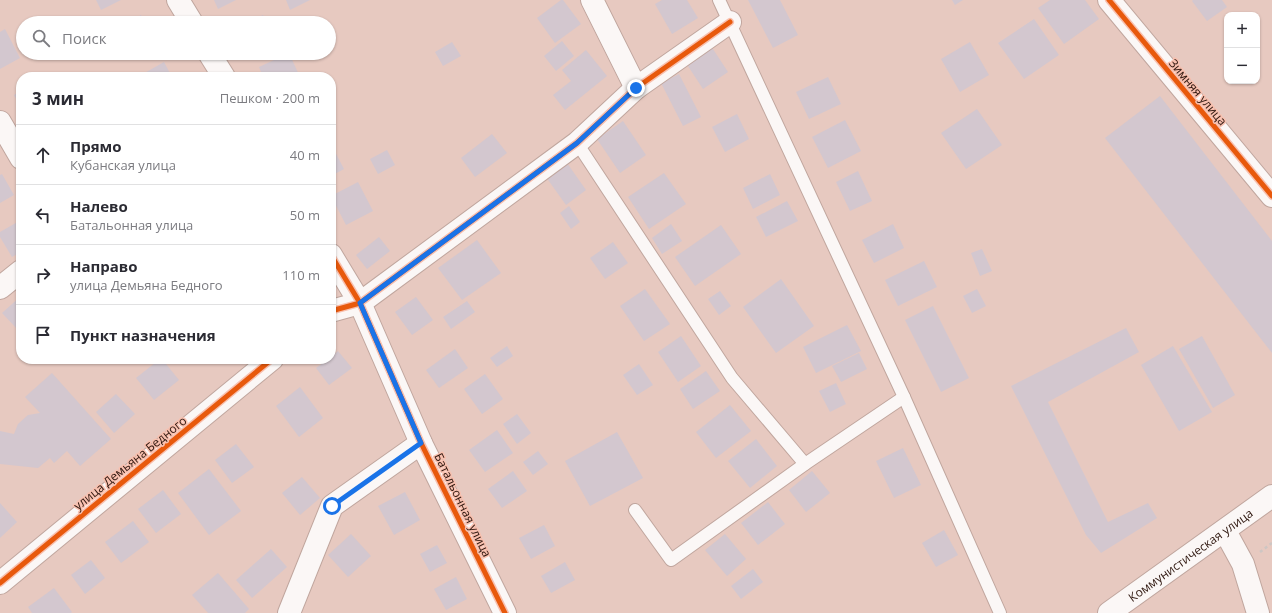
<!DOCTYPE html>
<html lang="ru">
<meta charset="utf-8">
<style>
:root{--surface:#fff;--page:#f7f7f7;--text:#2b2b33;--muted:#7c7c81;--line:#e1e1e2}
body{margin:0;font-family:"Open Sans",sans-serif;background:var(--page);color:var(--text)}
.controls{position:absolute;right:12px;top:12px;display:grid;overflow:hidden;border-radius:8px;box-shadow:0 1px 3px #0004}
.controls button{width:36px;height:36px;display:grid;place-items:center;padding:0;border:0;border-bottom:1px solid var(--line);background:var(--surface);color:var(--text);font:20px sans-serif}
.stop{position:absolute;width:12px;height:12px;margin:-9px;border:3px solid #1a73e8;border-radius:50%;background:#fff}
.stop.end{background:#1a73e8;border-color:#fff;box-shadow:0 1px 4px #0008}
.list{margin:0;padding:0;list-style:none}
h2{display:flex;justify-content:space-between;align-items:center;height:52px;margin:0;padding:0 16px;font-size:17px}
h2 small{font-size:13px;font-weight:400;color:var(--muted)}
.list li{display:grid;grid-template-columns:26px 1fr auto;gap:12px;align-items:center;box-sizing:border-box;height:60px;padding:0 16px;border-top:1px solid var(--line)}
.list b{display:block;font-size:15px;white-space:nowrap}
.list p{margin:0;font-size:13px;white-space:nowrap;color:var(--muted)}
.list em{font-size:13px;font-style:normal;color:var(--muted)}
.icon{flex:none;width:22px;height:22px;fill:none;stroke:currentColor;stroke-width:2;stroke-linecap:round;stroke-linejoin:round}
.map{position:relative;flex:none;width:1272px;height:613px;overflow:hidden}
.search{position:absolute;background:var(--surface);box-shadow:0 1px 3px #0004;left:16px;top:16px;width:320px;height:44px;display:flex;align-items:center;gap:10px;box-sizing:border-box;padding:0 14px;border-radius:22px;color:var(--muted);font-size:15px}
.panel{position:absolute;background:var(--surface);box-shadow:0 1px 3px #0004;left:16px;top:72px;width:320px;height:292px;border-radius:16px}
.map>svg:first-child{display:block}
.building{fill:#d3c7cf}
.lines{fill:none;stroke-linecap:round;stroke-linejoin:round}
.service-casing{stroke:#c0a69e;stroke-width:14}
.minor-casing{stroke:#c0a69e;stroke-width:24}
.secondary-casing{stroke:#c0a69e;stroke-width:24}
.path{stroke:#cec6c3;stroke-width:2.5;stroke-dasharray:3 3;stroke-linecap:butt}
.service{stroke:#fbf7f6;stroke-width:12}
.minor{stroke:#fbf7f6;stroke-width:22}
.secondary{stroke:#fbf7f6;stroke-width:22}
.cycleway-casing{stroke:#f8c0af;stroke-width:8}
.cycleway{stroke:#e8590c;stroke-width:5}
.route{stroke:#1a73e8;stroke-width:5}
.labels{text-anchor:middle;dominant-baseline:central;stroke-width:3;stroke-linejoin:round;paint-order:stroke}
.street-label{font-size:12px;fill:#2d150d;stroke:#f8c0af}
</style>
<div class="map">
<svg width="1272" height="613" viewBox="0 0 1272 613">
<rect width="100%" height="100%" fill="#e7c9c0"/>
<!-- building -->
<g class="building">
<polygon points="96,0 121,0 101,10"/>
<polygon points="214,0 236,0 218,9"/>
<polygon points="286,0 310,0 290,10"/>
<polygon points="561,0 563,0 581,24 555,43 537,18"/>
<polygon points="662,0 687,0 698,18 672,34 655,4"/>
<polygon points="748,0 780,0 798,35 773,48"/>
<polygon points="952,0 963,0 955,5"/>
<polygon points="1050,0 1085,0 1099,19 1064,44 1038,8"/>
<polygon points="1193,0 1222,0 1227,7 1207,21 1192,1"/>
<polygon points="141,15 145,23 126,23"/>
<polygon points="263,15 267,23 247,23"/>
<polygon points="1034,19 1059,55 1024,79 998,43"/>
<polygon points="5,29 20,58 0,69 0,32"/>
<polygon points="562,41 574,56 556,71 544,56"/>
<polygon points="452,42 461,56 443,66 435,52"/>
<polygon points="970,42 989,75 960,92 941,59"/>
<polygon points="711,46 728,72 703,89 686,63"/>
<polygon points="586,50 607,76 565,110 553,95 571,81 562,70"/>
<polygon points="121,53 137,53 125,60"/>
<polygon points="289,53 300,77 263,77 259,67"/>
<polygon points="164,62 172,77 142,77 141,75"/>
<polygon points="679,74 701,117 683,126 661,83"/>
<polygon points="828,77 841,104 809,119 796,92"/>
<polygon points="21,91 21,107 14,95"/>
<polygon points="1160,96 1272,241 1272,353 1105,138"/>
<polygon points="977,109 1002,145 966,169 941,133"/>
<polygon points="737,114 749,139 725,152 712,127"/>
<polygon points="845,120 861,151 828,168 812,137"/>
<polygon points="623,121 646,155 620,173 597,139"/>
<polygon points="492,134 507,153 475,177 461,158"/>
<polygon points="333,148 344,169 331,176 331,149"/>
<polygon points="387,150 395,165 378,174 370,159"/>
<polygon points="567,163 586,190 566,205 546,177"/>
<polygon points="858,171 872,201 850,211 836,182"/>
<polygon points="664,173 686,204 649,229 628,197"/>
<polygon points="2,174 14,195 0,203 0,175"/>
<polygon points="770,174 780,195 753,209 743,188"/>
<polygon points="358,182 373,211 346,225 331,196"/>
<polygon points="787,201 798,221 766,237 756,217"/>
<polygon points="569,206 580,222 571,229 560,213"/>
<polygon points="21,220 21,252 12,257 0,237 0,232"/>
<polygon points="671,224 682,241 662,254 652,238"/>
<polygon points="893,224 904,248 874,263 862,240"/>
<polygon points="721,225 741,254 695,286 675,257"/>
<polygon points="379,237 390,251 367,269 356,255"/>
<polygon points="477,240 501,273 462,300 438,268"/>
<polygon points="613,242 628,263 605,279 590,258"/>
<polygon points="982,249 992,271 980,276 971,253"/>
<polygon points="924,261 937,287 898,306 885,280"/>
<polygon points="781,279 814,326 776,353 743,307"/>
<polygon points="645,289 670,324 644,341 620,306"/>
<polygon points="977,289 986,306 972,313 963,296"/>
<polygon points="720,291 731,306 719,315 708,299"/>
<polygon points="21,296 21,329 19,331 2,313"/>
<polygon points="416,297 433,320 412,335 395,312"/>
<polygon points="467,301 475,312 451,329 443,317"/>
<polygon points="933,306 969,378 941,392 905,320"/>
<polygon points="847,325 861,351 816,373 803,347"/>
<polygon points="1126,328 1139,352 1048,402 1108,522 1148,503 1157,518 1101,553 1086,535 1011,386"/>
<polygon points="681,336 701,366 678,382 658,352"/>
<polygon points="1202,336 1235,395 1213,408 1179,349"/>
<polygon points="507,346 513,356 497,367 490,358"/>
<polygon points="1173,346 1212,412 1179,431 1141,365"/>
<polygon points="455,349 468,368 439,388 426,370"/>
<polygon points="338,351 352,368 329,385 316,368 328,359 331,359 331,357"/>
<polygon points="859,353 867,369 841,382 832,366"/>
<polygon points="160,359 162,359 179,380 154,400 136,378"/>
<polygon points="639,364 653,385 637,395 623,375"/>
<polygon points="706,371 720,391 693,409 680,389"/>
<polygon points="52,373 111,439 80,466 67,451 54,463 50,458 38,468 0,464 0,431 14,434 18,424 28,415 40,413 25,397"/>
<polygon points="485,374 503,399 482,414 464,389"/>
<polygon points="836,383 846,404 830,412 819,391"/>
<polygon points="300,387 323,418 299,437 276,406"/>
<polygon points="116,394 135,414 114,433 96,412"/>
<polygon points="730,405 751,431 716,458 696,432"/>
<polygon points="517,414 531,433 517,444 503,424"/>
<polygon points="497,430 513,453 485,472 469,450"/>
<polygon points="617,432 643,478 590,506 565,461"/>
<polygon points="756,439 777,466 750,488 728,461"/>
<polygon points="236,444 254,467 232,483 215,460"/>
<polygon points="903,448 921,485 894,498 876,461"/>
<polygon points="538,451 548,464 533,475 523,462"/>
<polygon points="209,469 241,511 209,535 178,493"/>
<polygon points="513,471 527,491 502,508 488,489"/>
<polygon points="812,471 830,493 806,512 789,490"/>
<polygon points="302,477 320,498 300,515 282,493"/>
<polygon points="163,490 181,514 156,533 138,509"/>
<polygon points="405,492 420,520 394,535 378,506"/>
<polygon points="768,502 785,524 758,545 741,523"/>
<polygon points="0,503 17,522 0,538"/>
<polygon points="133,521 149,542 121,563 105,542"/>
<polygon points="544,525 555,546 531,559 519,538"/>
<polygon points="944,530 958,555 936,567 922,543"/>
<polygon points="351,534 371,556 348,577 328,555"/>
<polygon points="725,534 746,559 727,576 705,550"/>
<polygon points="437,545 447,563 430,572 420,554"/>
<polygon points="271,549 287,567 252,598 236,580"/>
<polygon points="91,560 105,578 85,594 71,575"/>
<polygon points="565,562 575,580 551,593 541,576"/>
<polygon points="753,569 763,582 741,599 731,586"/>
<polygon points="218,573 249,609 245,613 208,613 192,595"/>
<polygon points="456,577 467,599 446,610 434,589"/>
<polygon points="54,588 72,612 71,613 32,613 28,607"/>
</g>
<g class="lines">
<defs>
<g id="service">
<polyline points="719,0 904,397 1000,613"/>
<polyline points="577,143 732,378 805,464"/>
<polyline points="635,510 671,560 805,464 904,397"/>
</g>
<g id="minor">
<polyline points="178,0 192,23"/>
<polyline points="592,0 636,88"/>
<polyline points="1109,0 1272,196"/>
<polyline points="209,53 224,77"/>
<polyline points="0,122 21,158"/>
<polyline points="331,255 360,303 421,443 505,613"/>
<polyline points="0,288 21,271"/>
<polyline points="331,311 360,303 577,143 636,88 730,22"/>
<polyline points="1225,531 1243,564 1258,613"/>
<polyline points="0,583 272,359"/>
<polyline points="289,613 332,506 421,443"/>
</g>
<g id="secondary">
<path id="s1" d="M1109,613L1272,496"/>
</g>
</defs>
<!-- service casing -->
<use href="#service" class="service-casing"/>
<!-- minor casing -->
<use href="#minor" class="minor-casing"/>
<!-- secondary casing -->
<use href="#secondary" class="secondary-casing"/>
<!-- path -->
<polyline class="path" points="1260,552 1272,543"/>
<!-- service -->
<use href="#service" class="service"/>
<!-- minor -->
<use href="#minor" class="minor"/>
<!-- secondary -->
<use href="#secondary" class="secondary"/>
<defs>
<g id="cycleway">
<polyline points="1109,0 1272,196"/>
<polyline points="331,255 360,303 421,443 505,613"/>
<polyline points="331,311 360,303 577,143 636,88 730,22"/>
<polyline points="0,583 272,359"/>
</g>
</defs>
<!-- cycleway casing -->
<use href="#cycleway" class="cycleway-casing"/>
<!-- cycleway -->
<use href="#cycleway" class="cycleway"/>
</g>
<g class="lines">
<!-- route -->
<polyline class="route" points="332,506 421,443 360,303 577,143 636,88"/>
</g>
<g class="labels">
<!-- street labels -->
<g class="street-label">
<text transform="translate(1198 92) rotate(50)">Зимняя улица</text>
<text transform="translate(130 463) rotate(-39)">улица Демьяна Бедного</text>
<text transform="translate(463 505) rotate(64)">Батальонная улица</text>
<text stroke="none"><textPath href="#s1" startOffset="100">Коммунистическая улица</textPath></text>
</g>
</g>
</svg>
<div class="controls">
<button>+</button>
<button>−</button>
</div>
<div class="stop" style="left:332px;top:506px"></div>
<div class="stop end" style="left:636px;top:88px"></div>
<div class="search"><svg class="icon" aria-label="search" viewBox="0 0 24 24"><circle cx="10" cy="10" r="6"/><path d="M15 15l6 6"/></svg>Поиск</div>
<section class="panel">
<h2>3 мин<small>Пешком · 200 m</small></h2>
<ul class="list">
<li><svg class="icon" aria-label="ahead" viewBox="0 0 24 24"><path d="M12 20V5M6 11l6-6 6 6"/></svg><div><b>Прямо</b><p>Кубанская улица</p></div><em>40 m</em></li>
<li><svg class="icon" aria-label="left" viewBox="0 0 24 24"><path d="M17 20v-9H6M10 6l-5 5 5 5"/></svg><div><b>Налево</b><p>Батальонная улица</p></div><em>50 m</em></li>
<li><svg class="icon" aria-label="right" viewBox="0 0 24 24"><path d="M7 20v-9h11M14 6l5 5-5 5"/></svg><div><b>Направо</b><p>улица Демьяна Бедного</p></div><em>110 m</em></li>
<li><svg class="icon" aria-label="arrive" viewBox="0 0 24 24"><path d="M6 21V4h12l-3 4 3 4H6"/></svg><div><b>Пункт назначения</b></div></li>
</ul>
</section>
</div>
